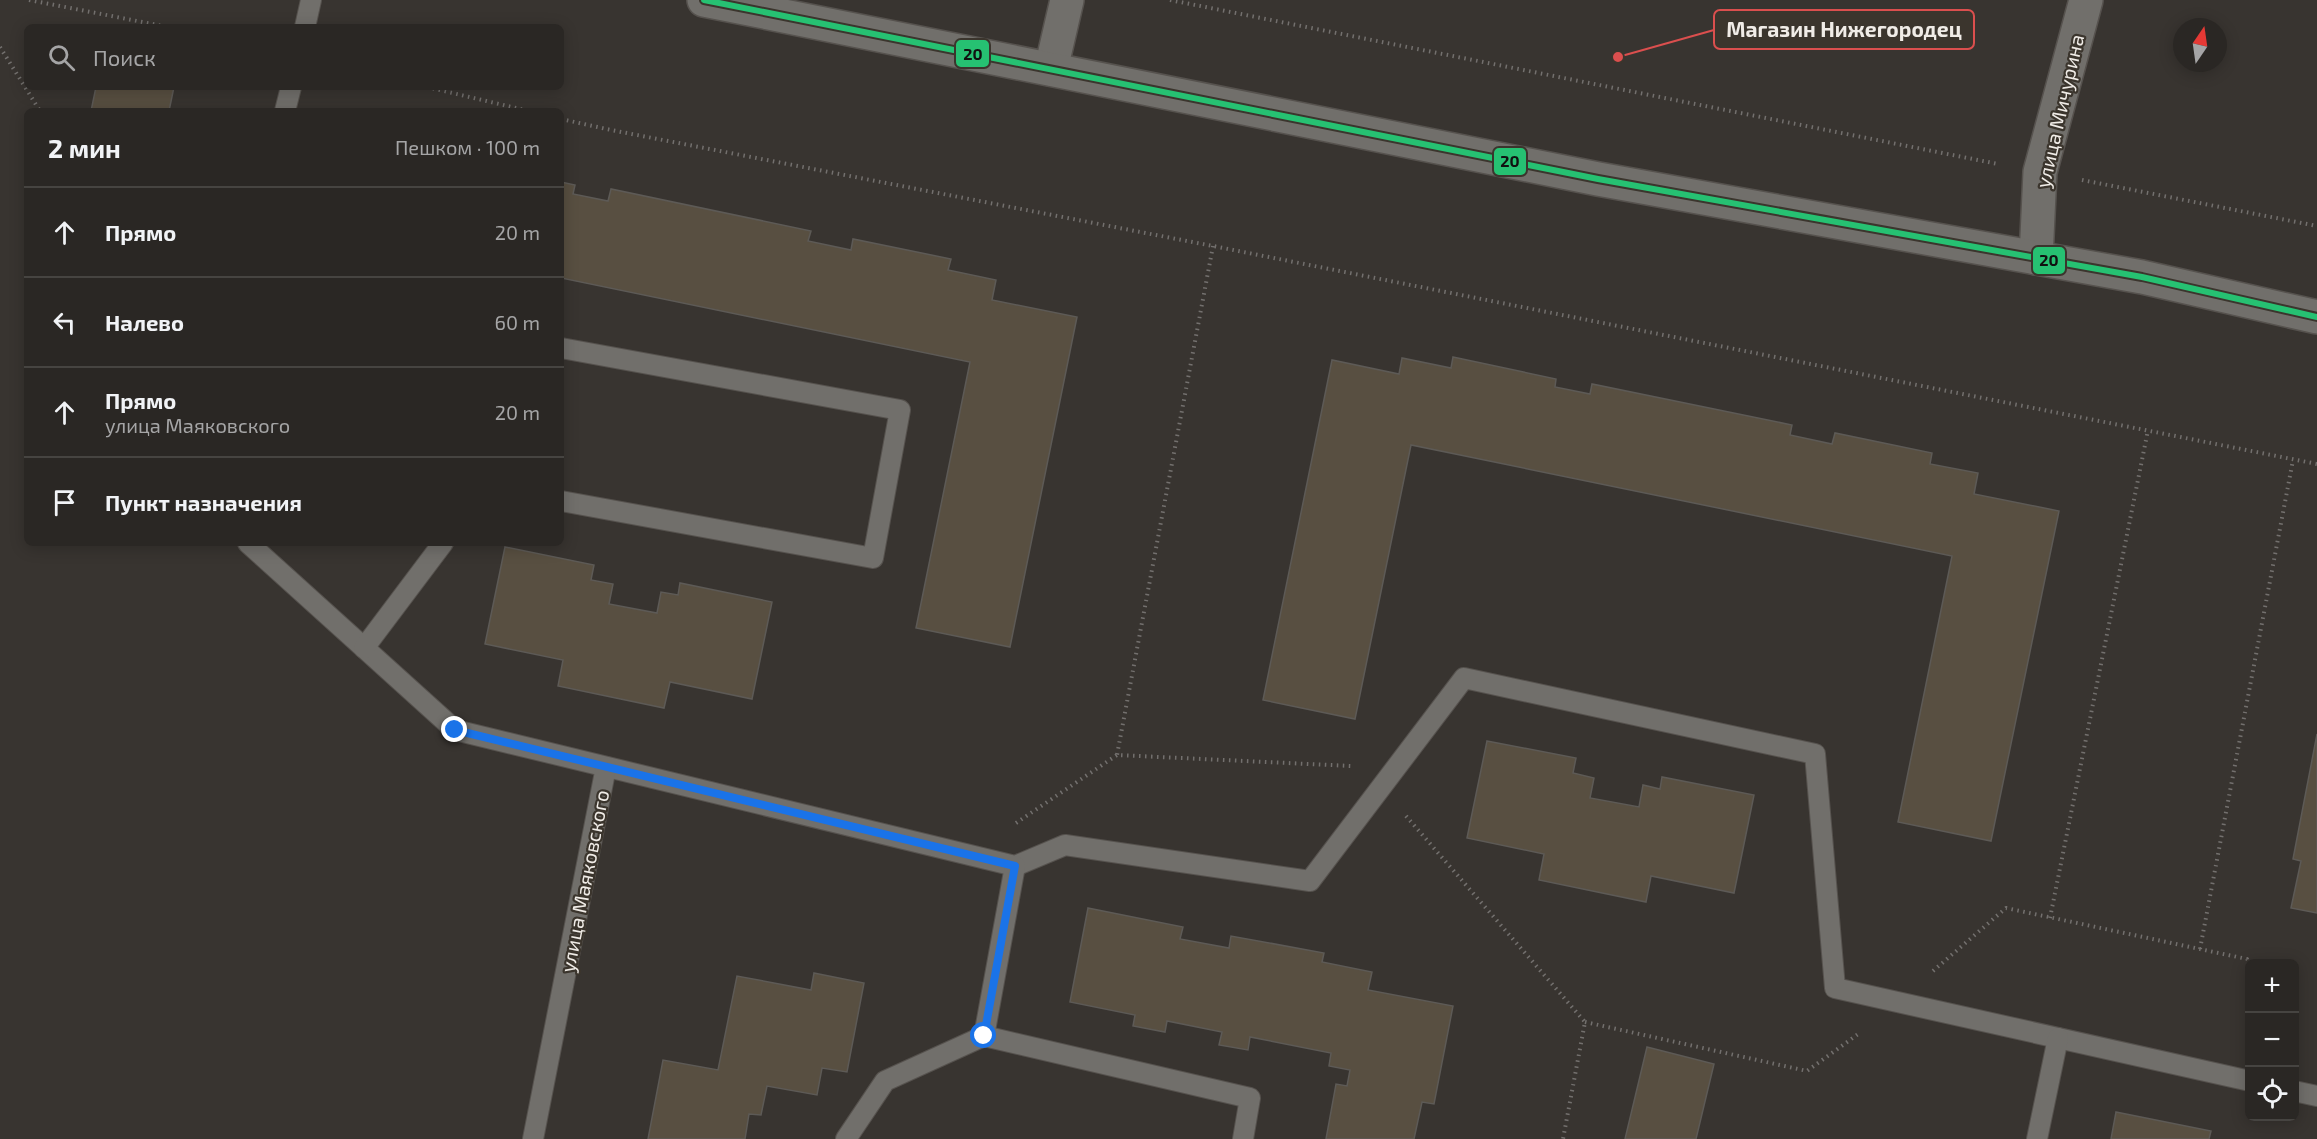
<!DOCTYPE html>
<html lang="ru">
<meta charset="utf-8">
<style>
:root{--surface:#2a2724;--page:#322f2c;--text:#f1f3f6;--muted:#a5a5a6;--line:#464441}
body{margin:0;font-family:"Exo 2",sans-serif;background:var(--page);color:var(--text)}
.controls{position:absolute;right:18px;bottom:18px;display:grid;overflow:hidden;border-radius:9px;box-shadow:0 3px 15px #0003}
.controls button{width:54px;height:54px;display:grid;place-items:center;padding:0;border:0;border-bottom:2px solid var(--line);background:var(--surface);color:var(--text);font:30px sans-serif}
.compass{position:absolute;left:2173px;top:18px;width:54px;height:54px;border-radius:50%;background:var(--surface);box-shadow:0 3px 15px #0003;rotate:13deg}
.stop{position:absolute;width:18px;height:18px;margin:-14px;border:4px solid #1a73e8;border-radius:50%;background:#fff}
.stop.end{background:#1a73e8;border-color:#fff;box-shadow:0 2px 6px #0008}
.list{margin:0;padding:0;list-style:none}
h2{display:flex;justify-content:space-between;align-items:center;height:78px;margin:0;padding:0 24px;font-size:26px}
h2 small{font-size:20px;font-weight:400;color:var(--muted)}
.list li{display:grid;grid-template-columns:39px 1fr auto;gap:18px;align-items:center;box-sizing:border-box;height:90px;padding:0 24px;border-top:2px solid var(--line)}
.list b{display:block;font-size:22px;white-space:nowrap}
.list p{margin:0;font-size:20px;white-space:nowrap;color:var(--muted)}
.list em{font-size:20px;font-style:normal;color:var(--muted)}
.icon{flex:none;width:33px;height:33px;fill:none;stroke:currentColor;stroke-width:2;stroke-linecap:round;stroke-linejoin:round}
.map{position:relative;flex:none;width:2317px;height:1139px;overflow:hidden}
.search{position:absolute;background:var(--surface);box-shadow:0 3px 15px #0003;left:24px;top:24px;width:540px;height:66px;display:flex;align-items:center;gap:15px;box-sizing:border-box;padding:0 21px;border-radius:9px;color:var(--muted);font-size:22px}
.panel{position:absolute;background:var(--surface);box-shadow:0 3px 15px #0003;left:24px;top:108px;width:540px;height:438px;border-radius:9px}
.map>svg:first-child{display:block}
.building{fill:#584f41;stroke:#5d5a56;stroke-width:1.5}
.lines{fill:none;stroke-linecap:round;stroke-linejoin:round}
.service-casing{stroke:#56524e;stroke-width:22}
.minor-casing{stroke:#56524e;stroke-width:36}
.tertiary-casing{stroke:#56524e;stroke-width:36}
.path{stroke:#73706e;stroke-width:4;stroke-dasharray:1.5 4.5;stroke-linecap:butt}
.service{stroke:#716f6b;stroke-width:20}
.minor{stroke:#716f6b;stroke-width:33}
.tertiary{stroke:#716f6b;stroke-width:33}
.bus-1-casing{stroke:#3b352d;stroke-width:10}
.bus-1{stroke:#26c172;stroke-width:6}
.route{stroke:#1a73e8;stroke-width:8}
.labels{text-anchor:middle;dominant-baseline:central;stroke-width:4.5;stroke-linejoin:round;paint-order:stroke}
.street-label{font-size:20px;fill:#f0ece7;stroke:#3b352d}
.leader{fill:none;stroke:#db4f4e;stroke-width:2}
.callout-dot{fill:#db4f4e;stroke:#3b352d;stroke-width:2}
.callout{fill:#3b352d;stroke:#db4f4e;stroke-width:2}
.callout-label{font-size:21px;text-anchor:middle;font-weight:bold;fill:#f0ece7}
.line-badge{stroke:#3b352d;stroke-width:2}
.pale-badge-label{font-size:16px;text-anchor:middle;font-weight:bold;fill:#111}
</style>
<div class="map">
<svg width="2317" height="1139" viewBox="0 0 2317 1139">
<rect width="100%" height="100%" fill="#383430"/>
<!-- building -->
<g class="building">
<polygon points="96,87 174,87 169,111 91,111"/>
<polygon points="561,182 575,185 573,194 608,201 611,189 811,231 808,241 851,250 853,239 951,259 948,270 996,280 992,300 1077,317 1010,647 916,628 970,362 561,278"/>
<polygon points="1453,357 1556,379 1555,387 1590,394 1592,384 1792,425 1790,435 1832,444 1835,433 1932,453 1930,464 1978,473 1974,494 2059,511 1991,841 1898,822 1952,556 1411,445 1355,719 1263,700 1332,360 1399,374 1402,358 1451,368"/>
<polygon points="505,547 594,565 591,580 613,584 609,604 657,613 661,592 678,595 680,583 772,602 752,699 670,682 664,708 558,686 563,660 485,644"/>
<polygon points="2317,734 2317,913 2291,908 2301,861 2293,859"/>
<polygon points="1487,741 1576,758 1573,773 1594,778 1590,798 1639,807 1643,785 1660,789 1662,777 1754,795 1734,893 1651,876 1646,902 1539,880 1544,854 1467,838"/>
<polygon points="1088,908 1183,927 1180,939 1229,948 1231,936 1324,953 1322,962 1372,972 1368,990 1453,1006 1434,1104 1422,1102 1414,1139 1326,1139 1336,1084 1347,1086 1350,1070 1329,1066 1331,1053 1250,1037 1248,1050 1219,1045 1222,1032 1167,1021 1165,1032 1133,1026 1135,1015 1070,1002"/>
<polygon points="814,973 864,983 847,1072 822,1068 817,1095 767,1086 761,1115 749,1114 745,1139 648,1139 663,1060 718,1070 737,976 811,990"/>
<polygon points="1647,1047 1714,1064 1696,1139 1625,1139"/>
<polygon points="2116,1112 2211,1131 2209,1139 2111,1139"/>
</g>
<g class="lines">
<defs>
<g id="service">
<polyline points="305,27 311,0"/>
<polyline points="285,111 291,87"/>
<polyline points="561,348 900,410 873,558 561,501"/>
<polyline points="248,543 455,730 1015,866 1065,845 1310,881 1464,678 1815,754 1835,988 2250,1081"/>
<polyline points="364,648 443,543"/>
<polyline points="984,1036 1250,1098 1243,1139"/>
<polyline points="2294,1091 2317,1096"/>
<polyline points="533,1139 606,767"/>
<polyline points="846,1139 885,1081 984,1036 1015,866"/>
<polyline points="2037,1139 2058,1038"/>
</g>
<g id="minor">
<polyline points="1051,69 1067,0"/>
<polyline points="2036,258 2040,172 2086,0"/>
</g>
<polyline id="tertiary" points="704,0 1598,179 2142,277 2317,317"/>
</defs>
<!-- service casing -->
<use href="#service" class="service-casing"/>
<!-- minor casing -->
<use href="#minor" class="minor-casing"/>
<!-- tertiary casing -->
<use href="#tertiary" class="tertiary-casing"/>
<!-- path -->
<g class="path">
<polyline points="29,0 168,27"/>
<polyline points="1170,0 1998,164"/>
<polyline points="0,47 40,111"/>
<polyline points="427,87 529,111"/>
<polyline points="561,119 611,130 1213,246 2317,464"/>
<polyline points="2082,180 2317,226"/>
<polyline points="1213,246 1117,755 1351,766"/>
<polyline points="1406,816 1585,1022 1563,1139"/>
<polyline points="1016,823 1117,755"/>
<polyline points="2050,918 2148,430"/>
<polyline points="2200,949 2293,460"/>
<polyline points="1933,971 2006,908 2247,959 2250,968"/>
<polyline points="1585,1022 1807,1071 1861,1032"/>
</g>
<!-- service -->
<use href="#service" class="service"/>
<!-- minor -->
<use href="#minor" class="minor"/>
<!-- tertiary -->
<use href="#tertiary" class="tertiary"/>
<defs>
<polyline id="bus-1" points="704,0 1598,179 2142,277 2317,317"/>
</defs>
<!-- bus-1 casing -->
<use href="#bus-1" class="bus-1-casing"/>
<!-- bus-1 -->
<use href="#bus-1" class="bus-1"/>
</g>
<g class="lines">
<!-- route -->
<polyline class="route" points="455,730 1015,866 984,1036"/>
</g>
<g class="labels">
<!-- street labels -->
<g class="street-label">
<text transform="translate(2059 111) rotate(-77)">улица Мичурина</text>
<text transform="translate(584 881) rotate(-79)">улица Маяковского</text>
</g>
</g>
<!-- callouts -->
<path class="leader" d="M1618 57L1714 30"/>
<circle class="callout-dot" cx="1618" cy="57" r="6"/>
<rect class="callout" x="1714" y="10" width="260" height="39" rx="6"/>
<g class="callout-label">
<text x="1844" y="37">Магазин Нижегородец</text>
</g>
<g class="line-badge">
<rect x="955" y="39" width="35" height="29" rx="6" fill="#26c172"/>
<rect x="1493" y="147" width="34" height="29" rx="6" fill="#26c172"/>
<rect x="2032" y="246" width="34" height="29" rx="6" fill="#26c172"/>
</g>
<g class="pale-badge-label">
<text x="973" y="60">20</text>
<text x="1510" y="167">20</text>
<text x="2049" y="266">20</text>
</g>
</svg>
<div class="controls">
<button>+</button>
<button>−</button>
<button><svg class="icon" aria-label="locate" viewBox="0 0 24 24"><circle cx="12" cy="12" r="6"/><path d="M12 2v4M12 18v4M2 12h4M18 12h4"/></svg></button>
</div>
<svg class="compass" viewBox="-18 -18 36 36"><path d="M0-13l5 13h-10z" fill="#e53935"/><path d="M0 13l5-13h-10z" fill="#a5a5a6"/></svg>
<div class="stop" style="left:984px;top:1036px"></div>
<div class="stop end" style="left:455px;top:730px"></div>
<div class="search"><svg class="icon" aria-label="search" viewBox="0 0 24 24"><circle cx="10" cy="10" r="6"/><path d="M15 15l6 6"/></svg>Поиск</div>
<section class="panel">
<h2>2 мин<small>Пешком · 100 m</small></h2>
<ul class="list">
<li><svg class="icon" aria-label="ahead" viewBox="0 0 24 24"><path d="M12 20V5M6 11l6-6 6 6"/></svg><div><b>Прямо</b></div><em>20 m</em></li>
<li><svg class="icon" aria-label="left" viewBox="0 0 24 24"><path d="M17 20v-9H6M10 6l-5 5 5 5"/></svg><div><b>Налево</b></div><em>60 m</em></li>
<li><svg class="icon" aria-label="ahead" viewBox="0 0 24 24"><path d="M12 20V5M6 11l6-6 6 6"/></svg><div><b>Прямо</b><p>улица Маяковского</p></div><em>20 m</em></li>
<li><svg class="icon" aria-label="arrive" viewBox="0 0 24 24"><path d="M6 21V4h12l-3 4 3 4H6"/></svg><div><b>Пункт назначения</b></div></li>
</ul>
</section>
</div>
